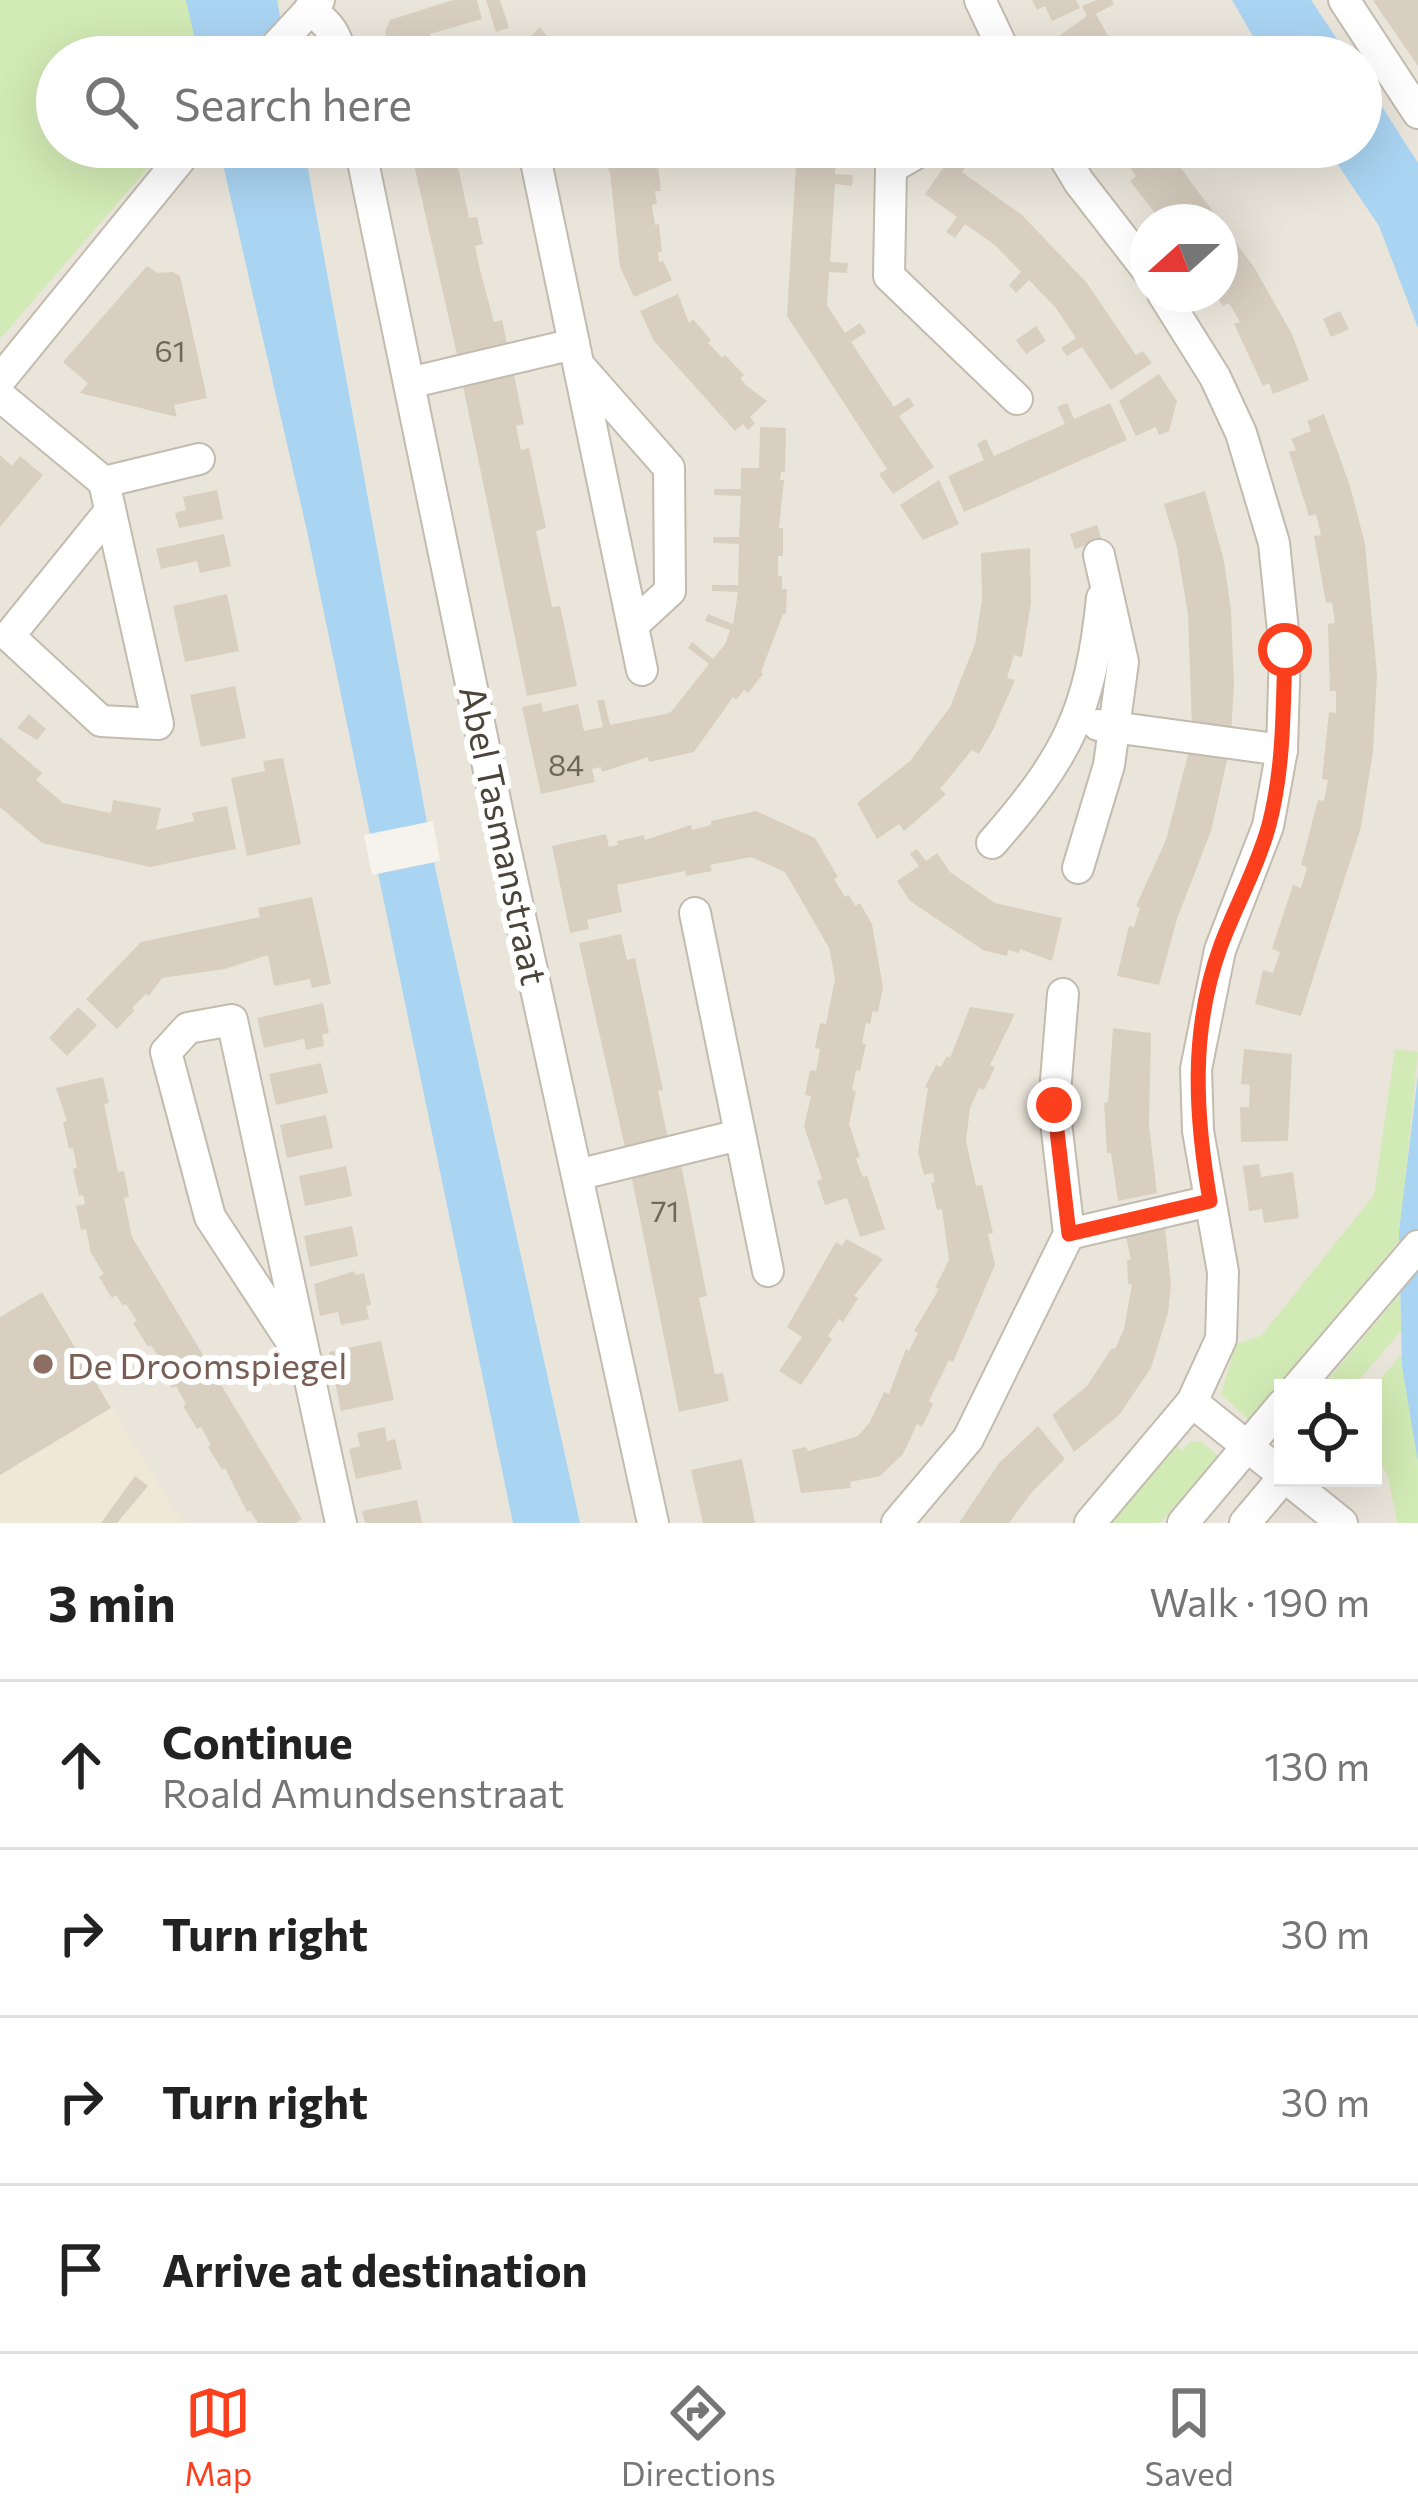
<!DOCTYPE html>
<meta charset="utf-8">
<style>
:root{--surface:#fff;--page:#f2f2f2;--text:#222;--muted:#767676;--line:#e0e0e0;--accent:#fc3f1d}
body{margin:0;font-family:Commissioner,sans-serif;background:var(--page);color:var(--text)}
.controls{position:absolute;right:36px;bottom:36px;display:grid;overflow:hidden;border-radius:0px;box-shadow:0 12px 48px #0002}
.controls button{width:108px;height:108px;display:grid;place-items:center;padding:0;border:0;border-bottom:3px solid var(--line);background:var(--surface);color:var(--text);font:60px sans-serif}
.compass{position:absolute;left:1130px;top:204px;width:108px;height:108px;border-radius:50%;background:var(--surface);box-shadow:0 12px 48px #0002;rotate:249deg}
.stop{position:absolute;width:36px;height:36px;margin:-27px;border:9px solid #fc3f1d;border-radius:50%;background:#fff}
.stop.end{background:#fc3f1d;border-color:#fff;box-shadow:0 3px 12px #0008}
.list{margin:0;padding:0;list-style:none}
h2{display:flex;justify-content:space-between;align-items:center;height:156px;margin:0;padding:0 48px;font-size:51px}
h2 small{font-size:39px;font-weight:400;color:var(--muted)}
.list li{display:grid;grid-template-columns:78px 1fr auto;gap:36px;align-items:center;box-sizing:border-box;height:168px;padding:0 48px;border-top:3px solid var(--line)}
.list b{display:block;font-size:45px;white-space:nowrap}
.list p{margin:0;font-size:39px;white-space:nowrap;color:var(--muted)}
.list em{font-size:39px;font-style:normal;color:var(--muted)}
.icon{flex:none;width:66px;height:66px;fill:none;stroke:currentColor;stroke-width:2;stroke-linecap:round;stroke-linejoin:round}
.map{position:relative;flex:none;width:1418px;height:1523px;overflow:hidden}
.search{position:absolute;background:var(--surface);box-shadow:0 12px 48px #0002;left:36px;right:36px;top:36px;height:132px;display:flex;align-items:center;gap:30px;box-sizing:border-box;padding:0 42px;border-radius:66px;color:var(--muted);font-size:45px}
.sheet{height:828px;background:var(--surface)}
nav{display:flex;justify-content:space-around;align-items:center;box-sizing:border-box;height:168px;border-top:3px solid var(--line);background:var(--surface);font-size:33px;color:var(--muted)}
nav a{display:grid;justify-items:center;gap:6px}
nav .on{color:var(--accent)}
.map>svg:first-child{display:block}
.residential{fill:#eae5da;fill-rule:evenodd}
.education{fill:#efe8d6}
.green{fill:#d2eab5}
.water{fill:#a9d4f2}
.pier{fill:#f6f3ec}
.building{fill:#d8cfc1}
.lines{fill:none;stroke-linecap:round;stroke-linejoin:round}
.minor-casing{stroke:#c2bbae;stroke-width:34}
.minor{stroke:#fff;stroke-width:30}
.route{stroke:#fc3f1d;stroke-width:15}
.education-dot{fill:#8d6e63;stroke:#fff;stroke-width:4.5}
.labels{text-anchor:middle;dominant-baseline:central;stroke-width:12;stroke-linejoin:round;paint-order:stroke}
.number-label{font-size:30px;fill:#6e675b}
.street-label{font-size:36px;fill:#4b4439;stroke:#fff}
.education-label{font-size:36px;fill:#785e54;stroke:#fff;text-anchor:start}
</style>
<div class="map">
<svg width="1418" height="1523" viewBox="0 0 1418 1523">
<rect width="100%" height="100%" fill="#f6f3ec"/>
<!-- residential -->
<path class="residential" d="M0,0H1418V1523H0ZM57,57H1361V147H57ZM1148,222H1220V294H1148ZM1283,1388H1373V1478H1283Z"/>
<!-- education -->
<polygon class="education" points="42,1292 114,1411 182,1523 0,1523 0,1317"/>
<!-- green -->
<g class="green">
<polygon points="0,0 280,0 236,57 57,57 57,147 166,147 0,339"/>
<polygon points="1395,1049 1418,1052 1399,1241 1249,1420 1221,1394 1236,1344 1261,1336 1374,1195"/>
<polygon points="1400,1294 1401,1331 1352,1388 1321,1388"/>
<polygon points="1402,1354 1418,1462 1418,1523 1397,1523 1388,1477 1373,1451 1373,1388"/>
<polygon points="1191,1441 1202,1442 1218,1456 1160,1523 1109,1523 1175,1445 1182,1451"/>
</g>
<!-- water -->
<g class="water">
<polygon points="186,0 277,0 288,57 199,57"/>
<polygon points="1232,0 1311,0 1349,57 1265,57"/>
<polygon points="1361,74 1418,163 1418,328 1379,226 1326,147 1361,147"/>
<polygon points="219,147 304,147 436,872 580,1523 513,1523 307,531"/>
<polygon points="1418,1074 1418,1462 1402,1366 1399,1232"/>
</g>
<!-- pier -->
<polygon class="pier" points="433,821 440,861 372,875 364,835"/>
<!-- building -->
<g class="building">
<polygon points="453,0 477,0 482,19 430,34 435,57 391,57 385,31 390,20"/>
<polygon points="486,0 500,0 509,28 496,32"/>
<polygon points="1032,0 1076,0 1080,8 1052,21 1045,6 1037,10"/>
<polygon points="1096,0 1112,0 1114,4 1096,14 1112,43 1086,57 1058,56 1052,41 1087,16 1082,6"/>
<polygon points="1373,0 1418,0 1418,66 1378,8"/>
<polygon points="540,27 563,57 511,57"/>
<polygon points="410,147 454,147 469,218 477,217 483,244 475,246 480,270 494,322 502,320 508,348 458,359"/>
<polygon points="597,147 645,147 658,166 661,191 655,191 657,204 652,205 655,225 659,224 662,252 658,252 659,262 663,261 672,280 634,297 620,267 610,173"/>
<polygon points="797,147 837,147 835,174 853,175 852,186 835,184 830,262 848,263 847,273 829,272 827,305 845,333 860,323 866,332 851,342 894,407 909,397 914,406 899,416 934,467 893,494 879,474 887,469 787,316"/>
<polygon points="1104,147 1163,147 1180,167 1254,267 1292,334 1309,380 1273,394 1269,383 1263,386 1234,324 1240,322 1229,303 1223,306 1215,294 1220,294 1220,222 1162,222 1130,181 1136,176 1123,158 1115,164"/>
<polygon points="953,154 967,165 962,172 1022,215 1086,282 1136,355 1143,351 1152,363 1111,390 1082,347 1067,356 1061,348 1076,338 1055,307 1029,280 1016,293 1009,285 1021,272 996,246 965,224 955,238 946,232 957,217 925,194"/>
<polygon points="147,266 158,273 173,272 180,276 207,398 174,405 177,417 80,393 88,383 63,362"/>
<polygon points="678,294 689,323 693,319 711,340 708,343 715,350 722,358 725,355 744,375 740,378 747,386 767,401 750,417 755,423 748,430 743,424 735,431 654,341 640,311"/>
<polygon points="1340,311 1349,329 1331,337 1323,319"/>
<polygon points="1036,326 1046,341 1026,354 1016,340"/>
<polygon points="513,370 524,424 516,426 521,450 529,448 546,528 536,531 552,607 560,606 577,686 527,696 462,381"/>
<polygon points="1159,374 1177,401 1169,431 1159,435 1156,427 1136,436 1119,401"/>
<polygon points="1067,403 1074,419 1110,403 1127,440 964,512 948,476 984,460 977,444 986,439 994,456 1065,424 1057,407"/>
<polygon points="1324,414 1350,486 1365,544 1377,674 1373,751 1361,827 1301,1016 1255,1004 1263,970 1273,973 1280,952 1272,949 1293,885 1301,888 1307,867 1301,865 1318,800 1324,801 1328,780 1322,779 1329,712 1336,713 1336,691 1330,691 1329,658 1328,624 1335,623 1332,602 1326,603 1314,536 1321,535 1316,514 1309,516 1289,452 1296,450 1291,439 1311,431 1307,421"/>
<polygon points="760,427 786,428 785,472 781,472 780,480 784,480 779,528 783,528 783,556 778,556 778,576 782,576 782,589 787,589 786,614 783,614 761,672 763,674 748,693 744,690 736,700 733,697 694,752 649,762 648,757 602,772 601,767 592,769 595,782 541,794 522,707 541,703 543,712 578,704 584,731 603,727 597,701 604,699 610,725 670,713 709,664 688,648 692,642 713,659 725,644 730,630 705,621 708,614 733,624 738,592 712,591 712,585 738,585 739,544 713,543 713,537 739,537 741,496 714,495 714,489 741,489 741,468 759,468"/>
<polygon points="0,455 12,466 20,456 43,475 0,527"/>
<polygon points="939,480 959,524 923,540 900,505"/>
<polygon points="217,490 223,519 179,528 175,513 186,510 183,497"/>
<polygon points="1205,491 1224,561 1231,610 1234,685 1231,734 1192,729 1188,615 1177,548 1164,504"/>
<polygon points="1097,525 1102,540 1075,549 1070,534"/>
<polygon points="224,534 231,566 200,573 197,561 161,569 156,549"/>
<polygon points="1030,548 1031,603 1022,657 1014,655 1007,678 1015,680 993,730 979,754 972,750 940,789 946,794 925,813 904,831 899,824 877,839 857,803 910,761 950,707 975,644 982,599 981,553"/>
<polygon points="227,594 239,651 185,662 173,606"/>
<polygon points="235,686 246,738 201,747 190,695"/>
<polygon points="29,714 46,729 37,740 17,728"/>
<polygon points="0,737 42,773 36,780 63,803 111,813 113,800 161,808 156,830 194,821 192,813 227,806 236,849 150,867 42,843 0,807"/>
<polygon points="1189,751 1228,756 1211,831 1177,919 1159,985 1117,976 1129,926 1134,927 1140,908 1136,906 1166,840"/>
<polygon points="283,758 301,844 247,856 231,778 265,771 263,761"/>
<polygon points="756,811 815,838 838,877 834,879 845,897 849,895 855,906 860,903 872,924 883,988 878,1012 873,1011 870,1024 866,1023 862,1043 866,1044 860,1071 856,1070 852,1090 856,1091 849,1124 860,1157 856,1158 859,1168 863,1177 867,1176 885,1229 860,1237 847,1198 825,1205 817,1181 822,1179 804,1126 811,1096 805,1095 810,1070 816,1071 820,1049 815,1048 820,1023 826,1024 835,979 829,948 785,872 751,857 710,865 712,871 686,876 685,871 617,885 622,912 587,920 589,929 570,933 552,846 606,834 609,847 618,845 617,841 644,835 645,840 691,825 692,830 711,825 711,821"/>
<polygon points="917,849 926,861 937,853 950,872 995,903 1062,918 1052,961 1020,949 1019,953 1008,950 1007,956 983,950 910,901 897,881 919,866 910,854"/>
<polygon points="312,897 331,984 312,988 310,979 274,986 268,955 225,969 162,978 149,996 146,994 132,1008 134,1011 117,1029 86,999 141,942 260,917 258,908"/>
<polygon points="621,934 627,960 635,958 663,1090 658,1091 669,1144 626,1152 579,943"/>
<polygon points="323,1003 329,1033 322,1034 324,1046 306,1050 304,1039 264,1048 257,1018"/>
<polygon points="78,1007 97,1025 67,1056 49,1038"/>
<polygon points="970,1007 1015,1014 990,1065 995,1067 984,1090 979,1088 970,1108 966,1141 976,1186 982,1185 993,1233 988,1234 995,1265 953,1362 949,1360 929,1401 933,1404 922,1427 917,1424 903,1454 880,1476 850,1482 851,1488 801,1493 792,1450 806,1447 808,1451 858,1436 870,1422 884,1392 889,1394 906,1349 909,1351 918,1333 914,1331 939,1289 935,1288 949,1260 942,1209 937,1210 931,1183 935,1182 933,1173 924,1175 918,1152 928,1088 925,1087 936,1065 941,1067 947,1056 950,1058"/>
<polygon points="1113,1028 1151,1033 1149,1124 1157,1193 1118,1201 1111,1153 1107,1153 1104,1103 1108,1102"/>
<polygon points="1244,1049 1292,1054 1288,1141 1241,1142 1240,1107 1249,1107 1250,1085 1241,1084"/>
<polygon points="321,1063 328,1093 276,1105 269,1074"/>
<polygon points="103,1077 109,1103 104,1104 118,1172 124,1171 129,1197 124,1198 132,1237 302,1519 296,1523 258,1523 250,1510 247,1512 225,1468 222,1470 208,1447 211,1445 201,1427 197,1429 183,1406 186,1404 176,1386 172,1388 158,1365 161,1363 157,1354 151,1345 148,1347 133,1323 137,1321 126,1304 123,1306 116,1295 112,1298 99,1277 104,1274 91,1253 86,1229 81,1230 76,1206 85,1204 83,1195 79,1196 73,1169 77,1168 73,1148 69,1149 63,1122 67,1121 56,1088"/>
<polygon points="326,1115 333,1148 287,1158 280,1125"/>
<polygon points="681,1164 707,1296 699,1298 715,1374 723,1373 729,1401 679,1412 631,1174"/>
<polygon points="1259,1164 1261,1177 1293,1172 1299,1218 1264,1223 1262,1209 1249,1211 1243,1166"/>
<polygon points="346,1166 352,1196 305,1206 299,1176"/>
<polygon points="352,1226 358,1256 310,1267 304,1236"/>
<polygon points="1165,1227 1171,1285 1168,1313 1151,1368 1119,1415 1074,1452 1052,1415 1087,1386 1112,1348 1115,1349 1124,1329 1132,1284 1128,1284 1127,1260 1131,1259 1126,1237"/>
<polygon points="846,1239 883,1259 854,1296 858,1298 843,1322 839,1319 828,1336 832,1339 801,1385 779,1371 802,1337 787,1327 836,1242 842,1246"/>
<polygon points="355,1271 355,1275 364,1273 371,1305 366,1306 369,1319 341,1325 338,1312 320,1316 314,1284"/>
<polygon points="42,1292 111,1408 0,1475 0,1317"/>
<polygon points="381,1341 394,1400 341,1411 329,1352"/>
<polygon points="1038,1426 1065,1459 1032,1492 1009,1523 959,1523 999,1463"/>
<polygon points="385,1427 387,1441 395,1439 402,1469 356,1479 349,1449 360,1446 357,1433"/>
<polygon points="742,1459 755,1523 703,1523 691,1470"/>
<polygon points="135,1476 148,1486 117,1523 101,1523"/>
<polygon points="417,1500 422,1523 365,1523 362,1511"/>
</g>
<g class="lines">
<defs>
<g id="minor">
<polyline points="980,0 1007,57"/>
<polyline points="1344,0 1418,113"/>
<path d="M309,10C329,23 337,34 341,57"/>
<polyline points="266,57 319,0"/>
<polyline points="360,147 501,829 653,1523"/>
<polyline points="533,147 642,670"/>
<polyline points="927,147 891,168 889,276 1017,399"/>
<polyline points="1058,147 1079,182 1148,271"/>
<polyline points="582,369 669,468 670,591 633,625"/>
<polyline points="0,380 190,147"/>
<polyline points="409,383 574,344"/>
<polyline points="0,396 104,482 199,459"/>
<polyline points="104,482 158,724 101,721 9,636 110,511"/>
<polyline points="1098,725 1282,750"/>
<path d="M992,843C1067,757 1090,713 1102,598"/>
<polyline points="1078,868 1109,765 1123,662 1099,555"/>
<polyline points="695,913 768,1271"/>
<polyline points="577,1175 739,1135"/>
<polyline points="1069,1234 1210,1201"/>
<polyline points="306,1364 210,1217 166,1052 188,1028 232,1020 341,1523"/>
<polyline points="1297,1388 1418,1246"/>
<polyline points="1192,1402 1283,1475"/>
<polyline points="1286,1478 1342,1523"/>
<polyline points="897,1523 968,1439 1069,1234 1054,1105 1063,994"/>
<polyline points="1090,1523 1192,1402 1221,1339 1223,1272 1198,1131 1196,1069 1220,950 1268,826 1282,750 1285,650 1274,543 1241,433 1215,377 1163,294"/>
<polyline points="1183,1523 1283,1404"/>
<polyline points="1245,1523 1283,1478"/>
</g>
</defs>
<!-- minor casing -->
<use href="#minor" class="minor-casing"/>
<!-- minor -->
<use href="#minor" class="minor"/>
</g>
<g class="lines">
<!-- route -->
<path class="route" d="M1054,1105L1069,1234L1210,1201C1195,1114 1190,1029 1221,945C1236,905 1258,866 1269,825C1284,768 1283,709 1285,650"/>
</g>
<!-- markers -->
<circle class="education-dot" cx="43" cy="1364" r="12"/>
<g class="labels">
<!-- number labels -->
<g class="number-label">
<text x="170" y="349">61</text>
<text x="566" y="763">84</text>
<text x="665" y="1209">71</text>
</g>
<!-- street labels -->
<g class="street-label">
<text transform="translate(505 835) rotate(78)">Abel Tasmanstraat</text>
</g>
<!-- education labels -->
<g class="education-label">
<text x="67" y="1364">De Droomspiegel</text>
</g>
</g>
</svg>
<div class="controls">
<button><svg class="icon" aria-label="locate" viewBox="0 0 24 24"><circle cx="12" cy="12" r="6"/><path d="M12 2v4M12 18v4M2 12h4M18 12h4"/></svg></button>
</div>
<svg class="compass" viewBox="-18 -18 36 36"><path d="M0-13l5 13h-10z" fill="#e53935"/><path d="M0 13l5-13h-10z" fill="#767676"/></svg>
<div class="stop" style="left:1285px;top:650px"></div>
<div class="stop end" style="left:1054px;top:1105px"></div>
<div class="search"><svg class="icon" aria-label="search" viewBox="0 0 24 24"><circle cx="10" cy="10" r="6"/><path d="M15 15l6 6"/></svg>Search here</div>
</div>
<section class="sheet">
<h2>3 min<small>Walk · 190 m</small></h2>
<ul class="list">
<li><svg class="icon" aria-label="ahead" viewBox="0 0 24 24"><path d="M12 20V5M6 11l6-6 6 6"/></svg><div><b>Continue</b><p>Roald Amundsenstraat</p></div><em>130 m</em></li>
<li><svg class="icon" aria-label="right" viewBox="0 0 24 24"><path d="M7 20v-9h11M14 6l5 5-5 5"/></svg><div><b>Turn right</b></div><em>30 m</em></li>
<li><svg class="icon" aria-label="right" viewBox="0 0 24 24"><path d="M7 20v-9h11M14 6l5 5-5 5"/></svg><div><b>Turn right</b></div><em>30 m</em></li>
<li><svg class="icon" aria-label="arrive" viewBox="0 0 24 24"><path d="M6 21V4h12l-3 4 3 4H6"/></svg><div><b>Arrive at destination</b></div></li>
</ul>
</section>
<nav>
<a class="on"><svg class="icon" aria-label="map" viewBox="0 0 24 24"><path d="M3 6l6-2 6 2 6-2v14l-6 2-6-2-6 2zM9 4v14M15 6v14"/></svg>Map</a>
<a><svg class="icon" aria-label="directions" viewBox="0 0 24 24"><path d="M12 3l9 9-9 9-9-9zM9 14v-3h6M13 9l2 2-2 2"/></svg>Directions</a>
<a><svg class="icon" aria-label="saved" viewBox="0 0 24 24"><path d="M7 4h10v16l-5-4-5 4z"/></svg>Saved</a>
</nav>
